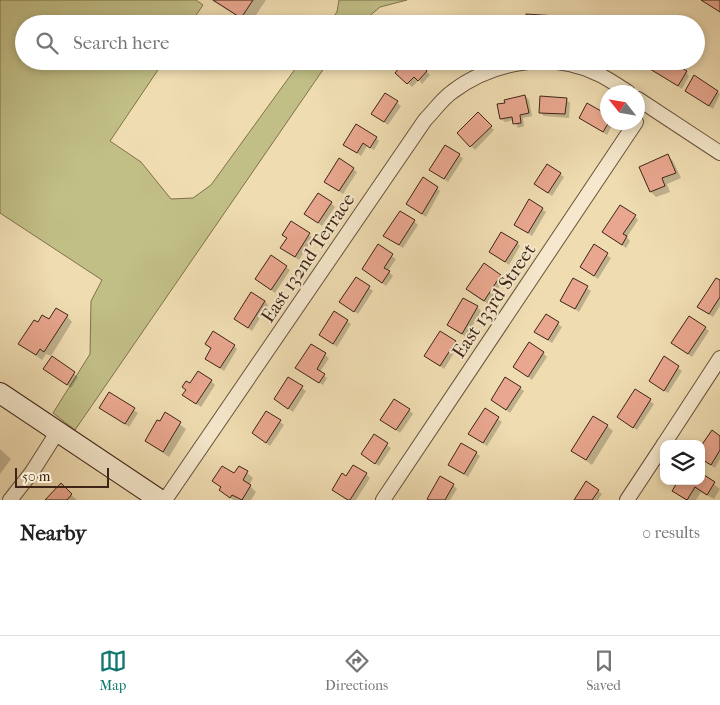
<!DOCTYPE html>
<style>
:root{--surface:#fff;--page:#f6f6f6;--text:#222;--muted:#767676;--line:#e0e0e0;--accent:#0f766e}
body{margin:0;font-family:"IM FELL French Canon",serif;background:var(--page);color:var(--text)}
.controls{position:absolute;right:15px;bottom:15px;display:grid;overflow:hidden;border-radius:10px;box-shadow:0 2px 8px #0003}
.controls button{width:45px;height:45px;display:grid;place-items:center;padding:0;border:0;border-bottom:1px solid var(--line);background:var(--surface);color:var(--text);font:25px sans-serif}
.compass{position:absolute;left:600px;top:85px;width:45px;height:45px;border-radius:50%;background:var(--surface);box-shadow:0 2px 8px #0003;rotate:301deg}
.scale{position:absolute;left:15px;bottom:12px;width:94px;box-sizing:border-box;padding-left:5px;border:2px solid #3e2416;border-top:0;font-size:14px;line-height:18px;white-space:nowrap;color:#3e2416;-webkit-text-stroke:4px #f5e8cc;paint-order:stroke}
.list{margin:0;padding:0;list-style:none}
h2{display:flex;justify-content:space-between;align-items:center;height:65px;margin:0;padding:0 20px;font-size:21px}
h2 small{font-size:16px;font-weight:400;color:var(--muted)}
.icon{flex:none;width:28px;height:28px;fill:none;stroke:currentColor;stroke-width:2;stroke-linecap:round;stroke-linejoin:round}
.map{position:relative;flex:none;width:720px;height:500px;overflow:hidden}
.search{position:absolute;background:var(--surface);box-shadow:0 2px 8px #0003;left:15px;right:15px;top:15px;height:55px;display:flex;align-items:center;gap:12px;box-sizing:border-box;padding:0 18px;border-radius:28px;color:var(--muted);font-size:19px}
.sheet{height:135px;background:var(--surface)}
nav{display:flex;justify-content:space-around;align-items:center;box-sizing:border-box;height:70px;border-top:1px solid var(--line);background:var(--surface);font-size:14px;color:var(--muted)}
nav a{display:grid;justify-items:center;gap:2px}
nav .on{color:var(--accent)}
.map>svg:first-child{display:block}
.green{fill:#c1be86;stroke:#80714e}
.shadow{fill:#0003}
.building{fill:#e9a78f;stroke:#3e2416}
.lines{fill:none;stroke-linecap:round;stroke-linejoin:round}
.street-casing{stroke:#6a523d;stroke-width:16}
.secondary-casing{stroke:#3e2416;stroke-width:22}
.street{stroke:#f5e8cc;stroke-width:14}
.secondary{stroke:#f5e8cc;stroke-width:20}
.labels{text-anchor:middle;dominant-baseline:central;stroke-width:4;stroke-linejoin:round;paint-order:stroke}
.street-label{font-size:19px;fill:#3e2416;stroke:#f5e8cc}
</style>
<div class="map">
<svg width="720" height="500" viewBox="0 0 720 500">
<rect width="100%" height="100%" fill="#efdcb1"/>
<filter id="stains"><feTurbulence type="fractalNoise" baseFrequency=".004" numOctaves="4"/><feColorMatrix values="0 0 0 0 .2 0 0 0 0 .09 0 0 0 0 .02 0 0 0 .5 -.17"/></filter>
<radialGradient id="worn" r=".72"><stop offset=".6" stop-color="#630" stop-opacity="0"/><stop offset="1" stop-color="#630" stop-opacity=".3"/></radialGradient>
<!-- green -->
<g class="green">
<polygon points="0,0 196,0 203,5 190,24 24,24 24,61 164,61 110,141 141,162 171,199 193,198 211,185 301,61 329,61 75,430 53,413 90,354 91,301 102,280 0,213"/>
<polygon points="339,0 407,0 380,7 360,24 328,24 337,12"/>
</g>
<!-- shadow -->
<g class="shadow">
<polygon points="211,0 266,0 250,24"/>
<polygon points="557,17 560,24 527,24"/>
<polygon points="416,61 430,75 422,84 419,80 412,87 397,73"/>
<polygon points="637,61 650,61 647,67"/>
<polygon points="656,72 686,72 689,76 682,89"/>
<polygon points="695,77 720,94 713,109 686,91"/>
<polygon points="386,94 401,106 388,125 376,117"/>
<polygon points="525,96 529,100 532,116 523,118 524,126 518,128 514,120 505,122 501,119"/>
<polygon points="566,99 570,103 569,118 544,116 540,112"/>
<polygon points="478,114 494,130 475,150 458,133"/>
<polygon points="580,118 608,122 614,122 607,135"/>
<polygon points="376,138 379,141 374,150 367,146 361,156 345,144"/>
<polygon points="459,155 463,159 448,182 431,170"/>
<polygon points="668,156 673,161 681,178 667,184 670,192 656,197 651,192"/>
<polygon points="353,169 357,172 343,194 330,185"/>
<polygon points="560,174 564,177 552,196 535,184"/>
<polygon points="437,188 440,191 426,217 411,207"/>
<polygon points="529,201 546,212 532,236 515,225"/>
<polygon points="331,203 335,207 322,226 306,214"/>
<polygon points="635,216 638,220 627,237 630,241 626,248 607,235"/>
<polygon points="414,221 418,225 403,248 389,239"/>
<polygon points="292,223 313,238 299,260 285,251"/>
<polygon points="517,243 520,246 509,265 490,252"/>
<polygon points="378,246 396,259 388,271 393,276 386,286 363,269"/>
<polygon points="594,246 611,258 598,279 581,267"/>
<polygon points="286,267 290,270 275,293 257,279"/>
<polygon points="500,276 504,279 488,304 471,293"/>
<polygon points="356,278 373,291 358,314 341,302"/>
<polygon points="574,279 591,291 579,312 562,300"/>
<polygon points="720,282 720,306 713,317 702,310"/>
<polygon points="265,301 268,305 252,331 235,319"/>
<polygon points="477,307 481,311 466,337 448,325"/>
<polygon points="546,315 562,327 552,343 536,332"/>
<polygon points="67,316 72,322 51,356 46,354 42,360 20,344 38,324"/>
<polygon points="347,321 351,324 337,347 320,335"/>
<polygon points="705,328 709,331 692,357 677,346"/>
<polygon points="455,342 459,345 444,369 425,356"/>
<polygon points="206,344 234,346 237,349 224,371 206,359 212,349"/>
<polygon points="311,345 329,358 320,372 327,378 323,385 297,368"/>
<polygon points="543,353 547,357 532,380 515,367"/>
<polygon points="52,358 78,377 71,388 45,369"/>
<polygon points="664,358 682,371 668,393 650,381"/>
<polygon points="289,379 306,391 293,412 275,399"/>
<polygon points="211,381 215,385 201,407 187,398 187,391 183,387"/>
<polygon points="520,388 524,391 510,413 492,400"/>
<polygon points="636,391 654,404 637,430 619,417"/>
<polygon points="110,394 138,413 129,427 101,408"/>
<polygon points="409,410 413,414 400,433 382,420"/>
<polygon points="485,410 502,422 487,446 474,437"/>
<polygon points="267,412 284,425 270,446 253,433"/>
<polygon points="166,414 186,429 169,457 146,441"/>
<polygon points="607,426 613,431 592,465 573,451"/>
<polygon points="375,436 391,448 379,466 362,454"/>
<polygon points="720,437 720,459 715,468 701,459"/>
<polygon points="0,449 11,459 0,474"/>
<polygon points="476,453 480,456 468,477 449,465"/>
<polygon points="240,467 253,478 249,485 256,492 251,500 233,500 214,481 235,475"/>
<polygon points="366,474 370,478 356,500 347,500 333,490 346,477"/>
<polygon points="701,475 720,489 714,499 701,492 696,500 686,500 674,490 701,481"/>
<polygon points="453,485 457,489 450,500 430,500"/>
<polygon points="598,491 602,494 598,500 575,500"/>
<polygon points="71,495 77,500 47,500"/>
</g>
<!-- building -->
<g class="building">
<polygon points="213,0 253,0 241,18"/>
<polygon points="701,0 720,0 720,12"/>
<polygon points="526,14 557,16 557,24 526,24"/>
<polygon points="511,18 512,24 486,24"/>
<polygon points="405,61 417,61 427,71 418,81 414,77 407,84 395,73"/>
<polygon points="655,61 670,61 687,71 678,86 650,69"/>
<polygon points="694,75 718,91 709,106 685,91"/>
<polygon points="385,93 398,101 384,122 371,114"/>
<polygon points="525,95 529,113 520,115 521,123 513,124 512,117 500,119 497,104 505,103 504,100"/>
<polygon points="540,96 567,98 565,114 539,113"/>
<polygon points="587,103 608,115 609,122 603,132 579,118"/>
<polygon points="478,112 492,126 470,147 457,133"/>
<polygon points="356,124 377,137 370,148 363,143 357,153 343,145"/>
<polygon points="445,145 460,154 444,179 429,170"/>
<polygon points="668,154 676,173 662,178 665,186 650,192 639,167"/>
<polygon points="339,158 354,168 339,191 324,182"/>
<polygon points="547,164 561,173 548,193 534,184"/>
<polygon points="423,177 438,187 422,214 406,204"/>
<polygon points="318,193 332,202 318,223 304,214"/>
<polygon points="529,199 543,208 528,233 514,225"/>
<polygon points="620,205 636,215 623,234 627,236 622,245 602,232"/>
<polygon points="400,211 415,220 399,245 383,236"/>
<polygon points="291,221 310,233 295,257 280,248 287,238 282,235"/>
<polygon points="501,232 518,242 505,262 489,252"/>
<polygon points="378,244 393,254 384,268 390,271 382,283 362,269"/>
<polygon points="594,244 608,253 594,276 580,267"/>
<polygon points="271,255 287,266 271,290 255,279"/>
<polygon points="484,263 501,275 484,301 466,289"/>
<polygon points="356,277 370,286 354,312 339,302"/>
<polygon points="573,278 588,286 575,309 560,301"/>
<polygon points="716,278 720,280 720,297 709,314 697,307"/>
<polygon points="251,292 265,301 248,328 234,319"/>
<polygon points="463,298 478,306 462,334 447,325"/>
<polygon points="56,308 68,315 44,352 40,349 36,355 18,344 34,320 38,322 42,315 49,319"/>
<polygon points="334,311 348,320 333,344 319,335"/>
<polygon points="546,314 559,322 548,340 534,332"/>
<polygon points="689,316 706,327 688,354 671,343"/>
<polygon points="213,331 235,345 220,368 205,359 211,348 205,344"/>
<polygon points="440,331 456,341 440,366 424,356"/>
<polygon points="529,342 544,352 528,377 513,367"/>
<polygon points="311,344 326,353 317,369 325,374 319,383 295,368"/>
<polygon points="52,356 75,372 67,385 43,369"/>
<polygon points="664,356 679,366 664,391 649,381"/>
<polygon points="198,371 212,380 196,404 182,395 186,390 182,387 186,381 190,383"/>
<polygon points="288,377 303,386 288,409 274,399"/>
<polygon points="505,377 521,387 506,410 491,400"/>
<polygon points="635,389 651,399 633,428 617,417"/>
<polygon points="109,392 135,408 125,424 99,408"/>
<polygon points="394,399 410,409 396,430 380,420"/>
<polygon points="485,408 499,417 483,443 468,434"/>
<polygon points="266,411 281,420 266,443 252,433"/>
<polygon points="165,412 181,422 163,452 145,441 157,420 160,421"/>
<polygon points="593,416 608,425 586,460 571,451"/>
<polygon points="712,430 720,436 720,450 711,465 701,459 701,446"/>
<polygon points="374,434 388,443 375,464 361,454"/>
<polygon points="461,443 477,452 464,474 448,465"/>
<polygon points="353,465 367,473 350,500 348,500 332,490 342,473 346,476"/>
<polygon points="222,466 234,473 239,466 248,471 243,480 251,485 242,500 232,495 230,498 219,490 221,487 212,481"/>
<polygon points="701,473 715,482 707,495 695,487 687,500 672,491 678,481 701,481"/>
<polygon points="440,476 454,484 445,500 429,500 427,499"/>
<polygon points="586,481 599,490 592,500 574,500"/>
<polygon points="61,483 72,494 67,500 45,500"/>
</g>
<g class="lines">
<defs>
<g id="street">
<polyline points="638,99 720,153"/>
<polyline points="664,444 720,358"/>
<polyline points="10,500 32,472 58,431"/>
<path d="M165,500L425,120C434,111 442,99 452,92C493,61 551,51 598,74C609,79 618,86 628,92"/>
<polyline points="383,500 636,122"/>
<polyline points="627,500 664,444"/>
</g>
<polyline id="secondary" points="0,393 160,500"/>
</defs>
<!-- street casing -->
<use href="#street" class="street-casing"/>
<!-- secondary casing -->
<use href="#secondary" class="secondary-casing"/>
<!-- street -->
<use href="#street" class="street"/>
<!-- secondary -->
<use href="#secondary" class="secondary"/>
</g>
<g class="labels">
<!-- street labels -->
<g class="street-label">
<text transform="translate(308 258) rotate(-56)">East 132nd Terrace</text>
<text transform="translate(494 301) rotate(-56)">East 133rd Street</text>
</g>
</g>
<rect width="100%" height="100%" filter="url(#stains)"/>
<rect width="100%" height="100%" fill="url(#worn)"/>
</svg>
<div class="controls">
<button><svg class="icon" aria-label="layers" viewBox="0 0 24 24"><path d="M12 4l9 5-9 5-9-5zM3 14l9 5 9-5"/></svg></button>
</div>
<svg class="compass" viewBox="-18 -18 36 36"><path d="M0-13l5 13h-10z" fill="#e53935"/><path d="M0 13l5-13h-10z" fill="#767676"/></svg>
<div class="scale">50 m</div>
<div class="search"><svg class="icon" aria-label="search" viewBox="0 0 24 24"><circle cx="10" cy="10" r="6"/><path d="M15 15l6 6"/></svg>Search here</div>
</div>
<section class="sheet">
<h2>Nearby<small>0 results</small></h2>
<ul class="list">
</ul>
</section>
<nav>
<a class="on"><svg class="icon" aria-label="map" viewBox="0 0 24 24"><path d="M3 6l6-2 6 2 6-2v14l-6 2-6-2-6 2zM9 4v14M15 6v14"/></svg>Map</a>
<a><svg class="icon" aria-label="directions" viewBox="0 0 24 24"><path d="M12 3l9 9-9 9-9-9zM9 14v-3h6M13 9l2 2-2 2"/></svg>Directions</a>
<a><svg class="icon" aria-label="saved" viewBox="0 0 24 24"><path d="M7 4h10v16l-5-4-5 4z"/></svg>Saved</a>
</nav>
